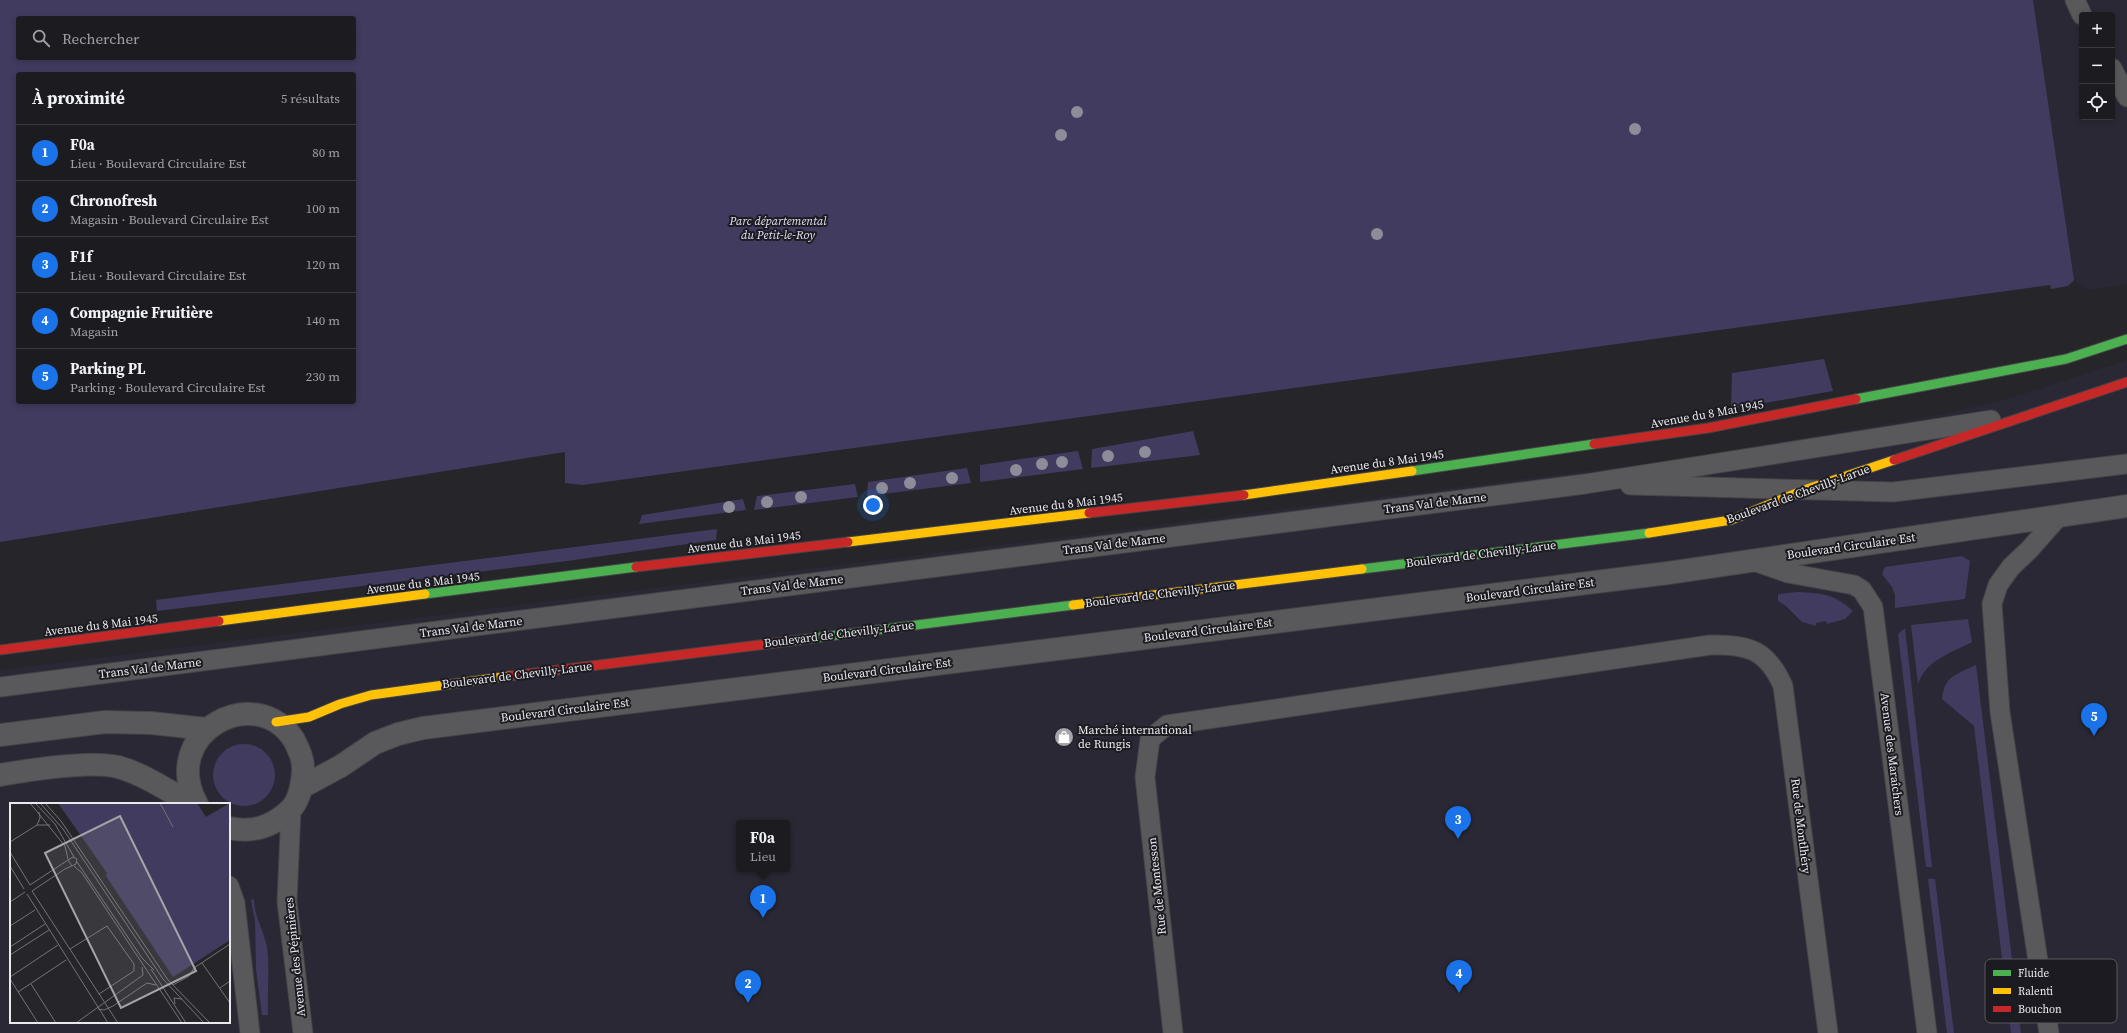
<!DOCTYPE html>
<html lang="fr">
<meta charset="utf-8">
<style>
:root{--surface:#1c1c20;--page:#29292d;--text:#f1f3f6;--muted:#a0a1a5;--line:#3a3a3e;--accent:#1a73e8}
body{margin:0;font-family:"Source Serif 4",serif;background:var(--page);color:var(--text)}
.controls{position:absolute;right:12px;top:12px;display:grid;overflow:hidden;border-radius:4px;box-shadow:0 2px 6px #0003}
.controls button{width:36px;height:36px;display:grid;place-items:center;padding:0;border:0;border-bottom:1px solid var(--line);background:var(--surface);color:var(--text);font:20px sans-serif}
.you{position:absolute;left:873px;top:505px;width:14px;height:14px;margin:-10px;border:3px solid #fff;border-radius:50%;background:#1a73e8;box-shadow:0 0 0 6px #1a73e833}
.badge{display:grid;place-items:center;width:26px;height:26px;border-radius:50%;background:var(--accent);color:#fff;font-size:13px;font-weight:700}
.pin{position:absolute;translate:-50% -33px;filter:drop-shadow(0 1px 2px #0008)}
.pin::after{content:'';position:absolute;top:21px;width:14px;height:12px;background:inherit;clip-path:polygon(0 0,100% 0,50% 100%)}
.popup{position:absolute;left:736px;top:820px;width:54px;height:52px;box-sizing:border-box;display:grid;place-content:center;border-radius:4px;background:var(--surface);filter:drop-shadow(0 1px 3px #0005);font-size:13px;white-space:nowrap;color:var(--muted)}
.popup b{font-size:15px;color:var(--text)}
.popup::after{content:'';position:absolute;left:50%;top:100%;margin-left:-8px;border:8px solid transparent;border-top-color:var(--surface)}
.list{margin:0;padding:0;list-style:none}
h2{display:flex;justify-content:space-between;align-items:center;height:52px;margin:0;padding:0 16px;font-size:17px}
h2 small{font-size:13px;font-weight:400;color:var(--muted)}
.list li{display:grid;grid-template-columns:26px 1fr auto;gap:12px;align-items:center;box-sizing:border-box;height:56px;padding:0 16px;border-top:1px solid var(--line)}
.list b{display:block;font-size:15px;white-space:nowrap}
.list p{margin:0;font-size:13px;white-space:nowrap;color:var(--muted)}
.list em{font-size:13px;font-style:normal;color:var(--muted)}
.icon{flex:none;width:22px;height:22px;fill:none;stroke:currentColor;stroke-width:2;stroke-linecap:round;stroke-linejoin:round}
.map{position:relative;flex:none;width:2127px;height:1033px;overflow:hidden}
.search{position:absolute;background:var(--surface);box-shadow:0 2px 6px #0003;left:16px;top:16px;width:340px;height:44px;display:flex;align-items:center;gap:10px;box-sizing:border-box;padding:0 14px;border-radius:4px;color:var(--muted);font-size:15px}
.panel{position:absolute;background:var(--surface);box-shadow:0 2px 6px #0003;left:16px;top:72px;width:340px;height:332px;border-radius:4px}
.map>svg:first-child{display:block}
.built{fill:#292834;fill-rule:evenodd}
.green{fill:#413b5f;fill-rule:evenodd}
.lines{fill:none;stroke-linecap:round;stroke-linejoin:round}
.lane-casing{stroke:#444346;stroke-width:21}
.street-casing{stroke:#444346;stroke-width:24}
.fast-casing{stroke:#444346;stroke-width:11}
.slow-casing{stroke:#444346;stroke-width:11}
.jam-casing{stroke:#444346;stroke-width:11}
.lane{stroke:#59595b;stroke-width:19}
.street{stroke:#59595b;stroke-width:22}
.fast{stroke:#4caf50;stroke-width:9}
.slow{stroke:#ffc107;stroke-width:9}
.jam{stroke:#c62828;stroke-width:9}
.tree{fill:#8d8c99}
.labels{text-anchor:middle;dominant-baseline:central;stroke-width:4;stroke-linejoin:round;paint-order:stroke}
.park-label{font-size:12px;font-style:italic;fill:#e2e0f3;stroke:#1c1b21}
.street-label{font-size:12px;fill:#eaeaee;stroke:#1c1b21}
.poi-label{font-size:12px;fill:#eaeaee;stroke:#1c1b21;text-anchor:start}
.inset-road{fill:none;stroke:#747478;stroke-width:1}
.view{fill:#a5a5a9;fill-opacity:0.15;stroke:#a5a5a9;stroke-width:2}
.inset-edge{fill:none;stroke:#eaeaee;stroke-width:2}
.key{fill:#1c1b21;stroke:#5a595e;stroke-width:1}
.key-label{font-size:11px;fill:#eaeaee}
</style>
<div class="map">
<svg width="2127" height="1033" viewBox="0 0 2127 1033">
<rect width="100%" height="100%" fill="#26252a"/>
<!-- built -->
<g class="built">
<path d="M2033,0H2127V284L2087,290L2074,280ZM2082,15H2112V117H2082Z"/>
<path d="M2127,360V1033H0V670L1668,461L1938,415L2007,399ZM11,804H229V1022H11ZM739,823H787V869H739Z"/>
</g>
<!-- green -->
<g class="green">
<path d="M0,0H2033L2074,280L2068,286L2051,289L2050,285L583,485L565,483V452L0,542ZM18,18H354V58H18ZM18,74H354V402H18Z"/>
<polygon points="1824,359 1833,391 1731,409 1732,373"/>
<polygon points="1193,431 1200,455 1091,468 1092,449"/>
<polygon points="1078,451 1083,469 980,482 980,465"/>
<polygon points="967,468 971,483 867,496 868,482"/>
<polygon points="855,484 858,497 754,510 757,496"/>
<polygon points="743,499 746,510 639,524 642,515"/>
<polygon points="717,529 716,540 567,561 157,611 156,600"/>
<polygon points="1962,556 1970,561 1965,599 1895,608 1895,595 1892,587 1882,574 1885,567"/>
<path d="M1798,592C1823,593 1834,594 1853,611L1845,619L1827,624L1826,621L1816,623V626L1802,622L1786,606L1778,601V594Z"/>
<path d="M1968,619L1972,642C1951,653 1926,660 1918,684L1911,625Z"/>
<polygon points="1905,628 1932,867 1926,867 1898,634"/>
<path d="M1976,665L2021,1033H2011L1974,726L1942,699C1944,676 1957,674 1976,665Z"/>
<circle cx="244" cy="775" r="31"/>
<polygon points="1928,879 1935,879 1954,1033 1947,1033"/>
<path d="M254,899C254,916 264,931 267,947C270,970 267,992 268,1015H262L256,969L255,921L251,900Z"/>
</g>
<g class="lines">
<defs>
<g id="lane">
<polyline points="2075,0 2082,15"/>
<polyline points="2112,68 2127,97"/>
<polyline points="1630,485 1893,492 2127,464"/>
<polyline points="1754,561 1788,573 1854,585 1862,590 1873,607 1927,1033"/>
<polyline points="0,687 1585,484 1991,420"/>
<polyline points="291,809 287,902 303,1033"/>
<polyline points="229,886 235,903 250,1033"/>
<path d="M1173,1033L1145,777L1150,739L1167,725L1710,645C1747,644 1767,649 1783,686L1828,1033"/>
<polyline points="2049,1033 2000,712 1992,604 1998,585 2011,567 2029,550 2059,516"/>
</g>
<g id="street">
<polyline points="0,735 105,722 151,723 207,729"/>
<path d="M0,775C29,770 90,760 118,767C144,774 168,791 192,804"/>
<polyline points="302,787 341,766 375,743 398,734 423,728 1668,573 2127,506"/>
<path d="M197,804C158,733 256,680 294,740C299,750 304,760 303,772C302,785 300,801 289,811C271,827 253,833 229,828"/>
</g>
<g id="fast">
<polyline points="1856,399 2066,359 2127,339"/>
<polyline points="1412,471 1594,444"/>
<polyline points="1362,569 1649,533"/>
<polyline points="425,594 636,567"/>
<polyline points="791,641 1073,605"/>
</g>
<g id="slow">
<polyline points="1244,495 1412,471"/>
<polyline points="1649,533 1731,520 1804,490 1894,460"/>
<polyline points="848,542 1089,513"/>
<polyline points="1073,605 1362,569"/>
<polyline points="219,621 425,594"/>
<polyline points="276,722 309,717 340,704 371,695 510,676"/>
</g>
<g id="jam">
<polyline points="1594,444 1708,428 1856,399"/>
<polyline points="1894,460 2127,382"/>
<polyline points="1089,513 1244,495"/>
<polyline points="636,567 848,542"/>
<polyline points="0,650 219,621"/>
<polyline points="510,676 791,641"/>
</g>
</defs>
<!-- lane casing -->
<use href="#lane" class="lane-casing"/>
<!-- street casing -->
<use href="#street" class="street-casing"/>
<!-- fast casing -->
<use href="#fast" class="fast-casing"/>
<!-- slow casing -->
<use href="#slow" class="slow-casing"/>
<!-- jam casing -->
<use href="#jam" class="jam-casing"/>
<!-- lane -->
<use href="#lane" class="lane"/>
<!-- street -->
<use href="#street" class="street"/>
<!-- fast -->
<use href="#fast" class="fast"/>
<!-- slow -->
<use href="#slow" class="slow"/>
<!-- jam -->
<use href="#jam" class="jam"/>
</g>
<!-- trees -->
<g class="tree">
<circle cx="1077" cy="112" r="6"/>
<circle cx="1635" cy="129" r="6"/>
<circle cx="1061" cy="135" r="6"/>
<circle cx="1377" cy="234" r="6"/>
<circle cx="1145" cy="452" r="6"/>
<circle cx="1108" cy="456" r="6"/>
<circle cx="1062" cy="462" r="6"/>
<circle cx="1042" cy="464" r="6"/>
<circle cx="1016" cy="470" r="6"/>
<circle cx="952" cy="478" r="6"/>
<circle cx="910" cy="483" r="6"/>
<circle cx="882" cy="488" r="6"/>
<circle cx="801" cy="497" r="6"/>
<circle cx="767" cy="502" r="6"/>
<circle cx="729" cy="507" r="6"/>
</g>
<!-- icons -->
<defs>
<symbol id="shop-disc" viewBox="-11 -11 22 22"><circle r="9.5" fill="#a5a5a9" stroke="#1c1b21"/><path d="M-5-2.5h2.3a2.7 3.5 0 0 1 5.4 0H5L5.5 6h-11ZM-1.5-2.5h3a1.5 2.3 0 0 0-3 0Z" fill="#fff"/></symbol>
</defs>
<g fill-rule="evenodd">
<use href="#shop-disc" x="1053" y="726" width="22" height="22"/>
</g>
<g class="labels">
<!-- park labels -->
<g class="park-label">
<text x="778" y="221">Parc départemental<tspan x="778" dy="14">du Petit-le-Roy</tspan></text>
</g>
<!-- street labels -->
<g class="street-label">
<text transform="translate(1707 414) rotate(-10)">Avenue du 8 Mai 1945</text>
<text transform="translate(1387 462) rotate(-8)">Avenue du 8 Mai 1945</text>
<text transform="translate(1798 494) rotate(-20)">Boulevard de Chevilly-Larue</text>
<text transform="translate(1435 503) rotate(-7)">Trans Val de Marne</text>
<text transform="translate(1066 504) rotate(-7)">Avenue du 8 Mai 1945</text>
<text transform="translate(744 542) rotate(-7)">Avenue du 8 Mai 1945</text>
<text transform="translate(1114 544) rotate(-7)">Trans Val de Marne</text>
<text transform="translate(1851 546) rotate(-8)">Boulevard Circulaire Est</text>
<text transform="translate(1481 554) rotate(-7)">Boulevard de Chevilly-Larue</text>
<text transform="translate(423 583) rotate(-7)">Avenue du 8 Mai 1945</text>
<text transform="translate(792 585) rotate(-7)">Trans Val de Marne</text>
<text transform="translate(1530 590) rotate(-7)">Boulevard Circulaire Est</text>
<text transform="translate(1160 594) rotate(-7)">Boulevard de Chevilly-Larue</text>
<text transform="translate(101 625) rotate(-7)">Avenue du 8 Mai 1945</text>
<text transform="translate(471 627) rotate(-7)">Trans Val de Marne</text>
<text transform="translate(1208 630) rotate(-7)">Boulevard Circulaire Est</text>
<text transform="translate(839 634) rotate(-7)">Boulevard de Chevilly-Larue</text>
<text transform="translate(150 668) rotate(-7)">Trans Val de Marne</text>
<text transform="translate(887 670) rotate(-7)">Boulevard Circulaire Est</text>
<text transform="translate(517 675) rotate(-7)">Boulevard de Chevilly-Larue</text>
<text transform="translate(565 710) rotate(-7)">Boulevard Circulaire Est</text>
<text transform="translate(1892 754) rotate(83)">Avenue des Maraîchers</text>
<text transform="translate(1801 826) rotate(83)">Rue de Montlhéry</text>
<text transform="translate(1157 886) rotate(-96)">Rue de Montesson</text>
<text transform="translate(295 957) rotate(-96)">Avenue des Pépinières</text>
</g>
<!-- poi labels -->
<g class="poi-label">
<text x="1078" y="730">Marché international<tspan x="1078" dy="14">de Rungis</tspan></text>
</g>
</g>
<!-- overview -->
<g transform="translate(10 803)">
<rect width="220" height="220" fill="#26252a"/>
<path d="M48,0H187L196,14L220,0V137L163,174L96,73L97,70Z" fill="#413b5f"/>
<path class="inset-road" d="M20,0L55,43L58,56M25,0L45,21L64,54M30,0L53,26L153,176L194,220M35,0L51,18L158,177L200,220M150,0L163,24M27,22L30,15L29,9M0,39L27,22H40M0,49L20,82L58,57M67,59L132,155L144,167M0,63L14,86M62,63L58,57L63,54L67,56L66,61L55,66L22,88L108,220M64,63L72,70L172,220M17,91L98,220M0,99L15,89M0,123L25,107M0,144L35,121M60,146L97,123L124,161V168L89,191M0,152L39,127M192,160L220,200M141,166L176,220M0,174L48,142M0,176L28,220M21,181L46,220M163,182L179,173L184,165L220,141M210,185L220,178M8,189L56,157M165,201L164,195L172,196M88,206L94,207L103,203L137,180L146,182M66,220L133,172L132,164"/>
<path class="view" d="M110,13L186,168L111,205L35,50Z"/>
<rect width="220" height="220" class="inset-edge"/>
</g>
<!-- legend -->
<rect x="1985" y="959" width="132" height="64" rx="6" class="key"/>
<rect x="1993" y="970" width="18" height="6" fill="#4caf50"/>
<rect x="1993" y="988" width="18" height="6" fill="#ffc107"/>
<rect x="1993" y="1006" width="18" height="6" fill="#c62828"/>
<g class="key-label">
<text x="2018" y="977">Fluide</text>
<text x="2018" y="995">Ralenti</text>
<text x="2018" y="1013">Bouchon</text>
</g>
</svg>
<div class="controls">
<button>+</button>
<button>−</button>
<button><svg class="icon" aria-label="locate" viewBox="0 0 24 24"><circle cx="12" cy="12" r="6"/><path d="M12 2v4M12 18v4M2 12h4M18 12h4"/></svg></button>
</div>
<div class="you"></div>
<div class="pin badge" style="left:763px;top:918px">1</div>
<div class="popup"><b>F0a</b>Lieu</div>
<div class="pin badge" style="left:748px;top:1003px">2</div>
<div class="pin badge" style="left:1458px;top:839px">3</div>
<div class="pin badge" style="left:1459px;top:993px">4</div>
<div class="pin badge" style="left:2094px;top:736px">5</div>
<div class="search"><svg class="icon" aria-label="search" viewBox="0 0 24 24"><circle cx="10" cy="10" r="6"/><path d="M15 15l6 6"/></svg>Rechercher</div>
<section class="panel">
<h2>À proximité<small>5 résultats</small></h2>
<ul class="list">
<li><span class="badge">1</span><div><b>F0a</b><p>Lieu · Boulevard Circulaire Est</p></div><em>80 m</em></li>
<li><span class="badge">2</span><div><b>Chronofresh</b><p>Magasin · Boulevard Circulaire Est</p></div><em>100 m</em></li>
<li><span class="badge">3</span><div><b>F1f</b><p>Lieu · Boulevard Circulaire Est</p></div><em>120 m</em></li>
<li><span class="badge">4</span><div><b>Compagnie Fruitière</b><p>Magasin</p></div><em>140 m</em></li>
<li><span class="badge">5</span><div><b>Parking PL</b><p>Parking · Boulevard Circulaire Est</p></div><em>230 m</em></li>
</ul>
</section>
</div>
